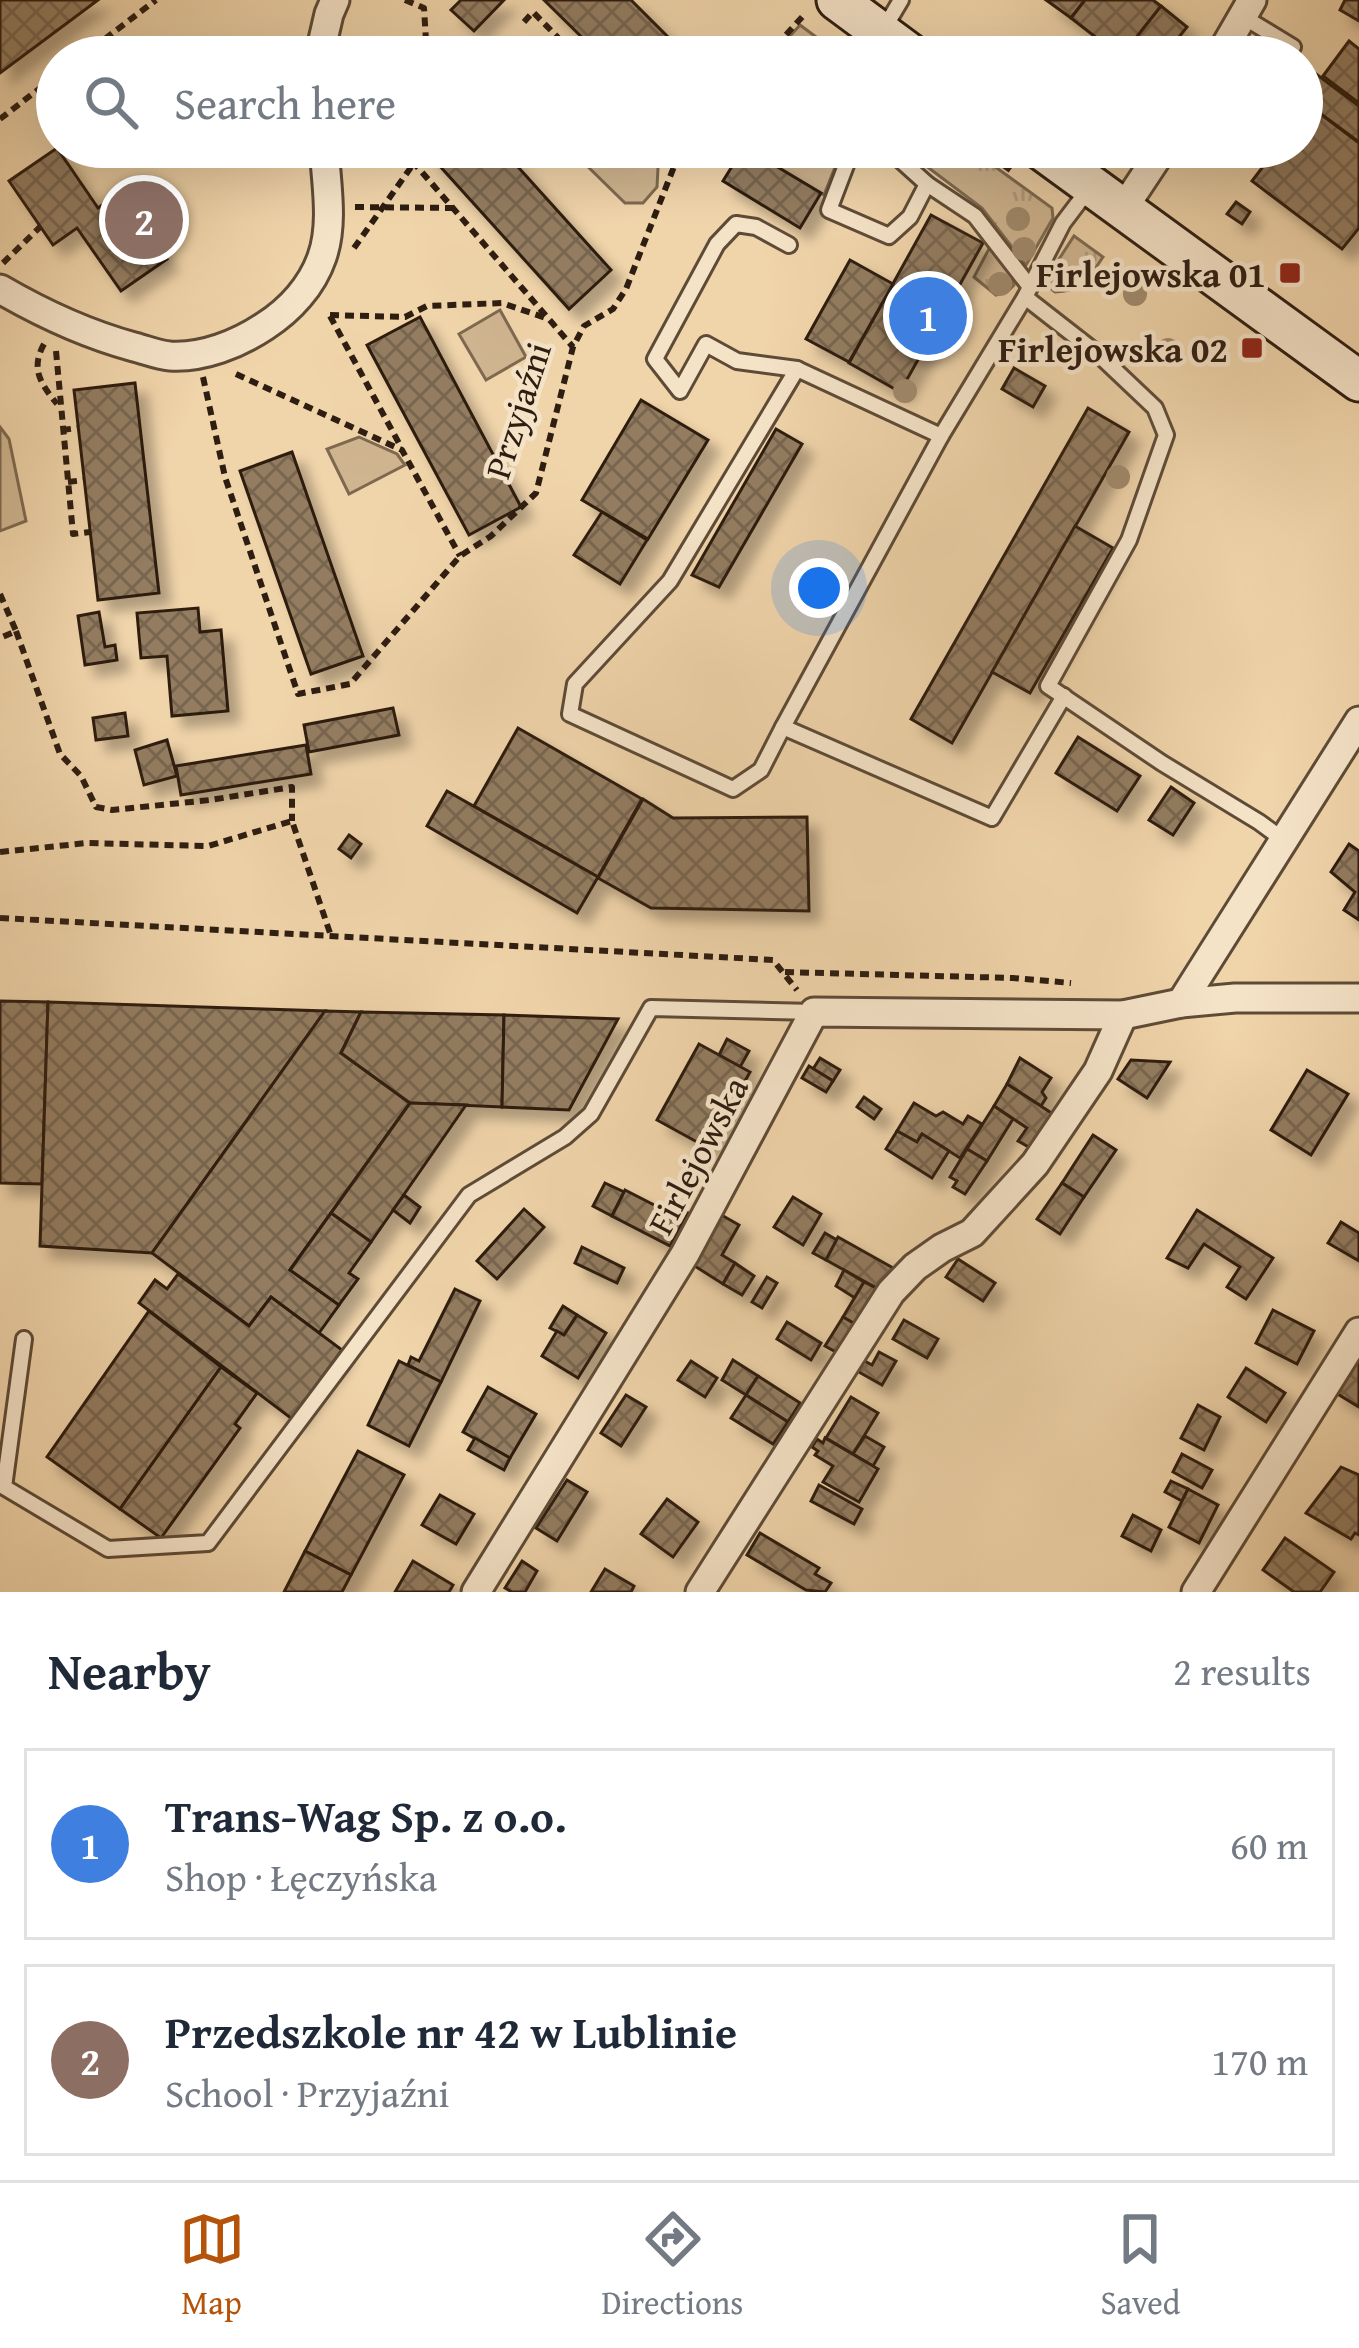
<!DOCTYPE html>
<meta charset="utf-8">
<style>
:root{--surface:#fff;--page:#f6f6f7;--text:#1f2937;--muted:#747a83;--line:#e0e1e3;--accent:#b45309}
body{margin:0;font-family:"Gentium Book Plus",serif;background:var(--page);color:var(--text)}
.you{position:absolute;left:819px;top:588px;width:42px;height:42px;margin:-30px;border:9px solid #fff;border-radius:50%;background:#1a73e8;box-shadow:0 0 0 18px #1a73e833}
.badge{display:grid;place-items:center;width:78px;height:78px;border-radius:50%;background:var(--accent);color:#fff;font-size:39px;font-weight:700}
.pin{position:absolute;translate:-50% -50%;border:6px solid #fff;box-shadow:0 3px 12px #0006}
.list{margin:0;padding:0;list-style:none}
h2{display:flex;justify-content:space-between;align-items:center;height:156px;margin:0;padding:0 48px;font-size:51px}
h2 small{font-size:39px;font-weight:400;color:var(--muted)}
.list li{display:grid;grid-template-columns:78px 1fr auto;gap:36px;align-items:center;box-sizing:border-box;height:192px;margin:0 24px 24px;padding:0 24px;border:3px solid var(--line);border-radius:0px}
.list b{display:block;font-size:45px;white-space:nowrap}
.list p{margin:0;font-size:39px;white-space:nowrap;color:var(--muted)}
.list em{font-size:39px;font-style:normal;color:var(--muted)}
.icon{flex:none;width:66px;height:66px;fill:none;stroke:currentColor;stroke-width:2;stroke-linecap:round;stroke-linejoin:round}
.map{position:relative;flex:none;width:1359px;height:1592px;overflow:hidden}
.search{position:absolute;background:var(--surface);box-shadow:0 12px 48px #0002;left:36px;right:36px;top:36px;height:132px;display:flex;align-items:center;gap:30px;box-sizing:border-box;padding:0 42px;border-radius:66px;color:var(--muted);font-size:45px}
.sheet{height:588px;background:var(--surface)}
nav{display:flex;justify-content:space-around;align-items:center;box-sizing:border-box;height:168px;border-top:3px solid var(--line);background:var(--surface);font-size:33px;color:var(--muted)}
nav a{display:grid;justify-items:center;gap:6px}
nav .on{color:var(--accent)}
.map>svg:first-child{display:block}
.grass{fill:url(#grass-tufts);stroke:#7e6950;stroke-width:3}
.green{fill:#cfb590;stroke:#7e6950;stroke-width:3}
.building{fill:url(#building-cross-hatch);stroke:#2e1d11;stroke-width:3;filter:url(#shadow)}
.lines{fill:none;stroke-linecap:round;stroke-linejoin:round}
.lane-casing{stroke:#5e4b37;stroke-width:20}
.street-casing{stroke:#5e4b37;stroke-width:33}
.secondary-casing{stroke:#2e1d11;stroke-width:45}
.path{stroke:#2e1d11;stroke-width:6;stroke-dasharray:9 6;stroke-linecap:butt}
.lane{stroke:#f5e3c8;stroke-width:14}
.street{stroke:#f5e3c8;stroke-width:27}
.secondary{stroke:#f5e3c8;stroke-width:39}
.tree{fill:#a0896b}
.poi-dot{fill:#8f2418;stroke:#f5e3c8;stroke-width:4.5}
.labels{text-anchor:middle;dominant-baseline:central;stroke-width:9;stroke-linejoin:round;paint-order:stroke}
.poi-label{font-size:36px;font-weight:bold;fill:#2e1d11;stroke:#f5e3c8;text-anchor:end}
.street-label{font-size:36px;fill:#2e1d11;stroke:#f5e3c8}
</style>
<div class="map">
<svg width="1359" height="1592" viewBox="0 0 1359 1592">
<defs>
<pattern id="grass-tufts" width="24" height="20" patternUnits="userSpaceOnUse" patternTransform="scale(3)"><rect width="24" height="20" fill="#cfb590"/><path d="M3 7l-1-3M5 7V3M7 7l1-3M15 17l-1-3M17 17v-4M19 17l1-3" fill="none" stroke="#b29b7b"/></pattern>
<pattern id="building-cross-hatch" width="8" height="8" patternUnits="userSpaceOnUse" patternTransform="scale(3)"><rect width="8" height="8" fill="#937c61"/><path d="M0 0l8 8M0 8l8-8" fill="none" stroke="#78654f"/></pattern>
<filter id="shadow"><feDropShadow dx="11" dy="11" stdDeviation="6" flood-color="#0004"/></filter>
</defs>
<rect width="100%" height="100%" fill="#f0d4aa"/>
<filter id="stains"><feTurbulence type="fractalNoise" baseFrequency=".00167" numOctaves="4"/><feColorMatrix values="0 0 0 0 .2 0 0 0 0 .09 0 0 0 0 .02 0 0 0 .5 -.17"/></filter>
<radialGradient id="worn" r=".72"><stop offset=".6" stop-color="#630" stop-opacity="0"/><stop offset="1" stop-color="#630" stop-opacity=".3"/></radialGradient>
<!-- grass -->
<g class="grass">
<polygon points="800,25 843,57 771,57"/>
<polygon points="744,147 843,147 824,195"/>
<polygon points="901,147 968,147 1052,208 1053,218 1026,265 982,208"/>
<path d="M1074,236L1103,257C1088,279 1084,291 1055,292L1049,287L1046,279Z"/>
<polygon points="990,247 1012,277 1014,285 1007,292 996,295 974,277"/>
</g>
<!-- green -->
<g class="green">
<polygon points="591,147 637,147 658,168 657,187 643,203 625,203 580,159"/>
<polygon points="500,310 526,357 486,380 459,334"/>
<polygon points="0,427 9,439 26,521 0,531"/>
<polygon points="359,437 397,454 405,465 349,494 327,449"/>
</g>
<!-- building -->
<g class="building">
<polygon points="0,0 98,0 0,73"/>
<polygon points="461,0 504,0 474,31 451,10"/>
<polygon points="544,0 631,0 688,57 602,57"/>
<polygon points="1046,0 1085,0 1071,18"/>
<polygon points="1085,0 1153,0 1161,6 1121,57 1071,18"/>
<polygon points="1345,0 1359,0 1359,21 1340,10"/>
<polygon points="1161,6 1187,27 1163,57 1121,57"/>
<polygon points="1349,41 1359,49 1359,103 1323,76"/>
<polygon points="1312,71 1359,106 1359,142 1309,105 1302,115 1302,84"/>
<polygon points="1310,106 1359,143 1359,228 1342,249 1252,181 1278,147 1302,147 1302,115"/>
<polygon points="434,147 500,147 611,270 569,309 428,153"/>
<polygon points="744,147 821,193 800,228 723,181"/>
<polygon points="57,148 98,208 121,192 167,259 121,291 77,228 53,245 9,181"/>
<polygon points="1236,202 1250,212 1242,224 1227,214"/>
<polygon points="931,215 983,243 900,392 849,363"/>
<polygon points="850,260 893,284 849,362 806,339"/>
<polygon points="420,317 521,507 469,535 367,345"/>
<polygon points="1014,368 1045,386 1033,407 1002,389"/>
<polygon points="135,383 159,593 98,600 74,390"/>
<polygon points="641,400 708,440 648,539 582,500"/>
<polygon points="1088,408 1129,432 952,743 911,719"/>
<polygon points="776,429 802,444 719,587 692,575"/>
<polygon points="292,452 363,656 311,674 240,471"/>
<polygon points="602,512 647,540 620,584 574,555"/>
<polygon points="1075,526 1113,548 1030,693 992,672"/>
<polygon points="198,608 200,632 221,630 228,711 172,716 167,656 141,658 137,613"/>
<polygon points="99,612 105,647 115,645 117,660 85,665 78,616"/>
<polygon points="393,708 399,735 309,752 304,725"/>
<polygon points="125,713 128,736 96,740 93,718"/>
<polygon points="518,728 642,799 598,877 474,806"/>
<polygon points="1078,737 1140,776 1117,811 1056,773"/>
<polygon points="167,740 177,776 144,785 135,750"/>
<polygon points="306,745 311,774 181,795 176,766"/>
<polygon points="1171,787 1194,803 1173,835 1149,820"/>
<polygon points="447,791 598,877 577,913 427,826"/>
<polygon points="643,799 673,818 807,817 809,911 651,908 598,878"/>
<polygon points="349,835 361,844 351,858 339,849"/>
<polygon points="1349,844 1359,851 1359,920 1344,910 1355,892 1331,872"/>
<polygon points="0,1001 48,1002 42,1184 0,1183"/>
<polygon points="48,1002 325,1011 152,1253 40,1246"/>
<polygon points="325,1011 361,1012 341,1053 410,1103 290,1270 339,1305 319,1333 271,1297 249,1326 152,1253"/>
<polygon points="361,1012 504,1015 502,1107 410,1103 341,1053"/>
<polygon points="504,1015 618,1019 569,1110 502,1107"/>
<polygon points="727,1039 749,1051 740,1067 719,1055"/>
<polygon points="699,1044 750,1072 708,1148 657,1120"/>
<polygon points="820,1058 840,1070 833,1081 813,1069"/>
<polygon points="1020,1058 1051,1078 1042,1092 1046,1098 1041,1106 1007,1084"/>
<polygon points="1131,1060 1170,1062 1147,1098 1118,1079"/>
<polygon points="809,1066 833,1081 826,1092 802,1078"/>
<polygon points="1307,1070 1348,1094 1311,1155 1271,1130"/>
<polygon points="1007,1084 1056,1116 1034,1150 1018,1141 1027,1128 994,1106"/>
<polygon points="864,1097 881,1109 874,1119 857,1107"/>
<polygon points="410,1103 466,1105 371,1242 331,1213"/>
<polygon points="914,1103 936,1116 943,1112 963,1124 968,1116 982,1124 960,1158 922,1134 917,1142 897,1131"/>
<polygon points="994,1106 1013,1119 987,1161 967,1149"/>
<polygon points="897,1131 917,1142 922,1134 949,1151 932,1178 886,1149"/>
<polygon points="1093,1135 1116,1150 1084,1197 1062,1183"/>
<polygon points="967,1149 987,1161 965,1194 953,1187 957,1181 950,1177"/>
<polygon points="605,1183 624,1192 612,1216 593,1206"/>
<polygon points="1062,1183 1084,1197 1060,1234 1037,1219"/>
<polygon points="625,1190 666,1211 670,1204 688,1213 670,1246 612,1216"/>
<polygon points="404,1195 420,1207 410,1223 393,1210"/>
<polygon points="793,1197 821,1214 803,1245 774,1227"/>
<polygon points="524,1209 544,1227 497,1279 477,1261"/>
<polygon points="1197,1210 1273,1258 1246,1299 1227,1287 1240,1267 1204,1244 1188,1268 1167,1258"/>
<polygon points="331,1213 371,1242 349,1273 358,1279 339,1305 290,1270"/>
<polygon points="718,1213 739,1225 722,1255 735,1263 723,1284 690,1263"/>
<polygon points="1341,1222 1359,1233 1359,1261 1328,1243"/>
<polygon points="825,1233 837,1240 826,1260 813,1253"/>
<polygon points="838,1237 895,1269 882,1291 826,1260"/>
<polygon points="582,1247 624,1268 617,1283 575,1263"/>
<polygon points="958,1259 995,1283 983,1301 946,1277"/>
<polygon points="735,1263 754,1276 742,1295 723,1284"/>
<polygon points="844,1270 864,1282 855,1298 836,1286"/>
<polygon points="178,1274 249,1326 271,1297 342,1350 292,1419 139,1303 155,1280 167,1289"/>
<polygon points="767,1277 777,1283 762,1308 752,1302"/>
<polygon points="864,1282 882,1291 860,1327 843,1317"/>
<polygon points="455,1289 480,1301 441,1382 408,1365 411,1357 419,1361"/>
<polygon points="563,1306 577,1315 564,1335 550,1328"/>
<polygon points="1273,1310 1314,1331 1297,1364 1256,1343"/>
<polygon points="149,1311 221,1367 120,1509 47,1457"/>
<polygon points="577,1315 606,1333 578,1378 542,1356 557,1331 564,1335"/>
<polygon points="843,1317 860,1327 843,1356 825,1346"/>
<polygon points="904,1320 938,1339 927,1358 893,1339"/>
<polygon points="787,1322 821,1343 811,1360 777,1339"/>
<polygon points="1359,1350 1359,1407 1331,1390"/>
<polygon points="879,1352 896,1361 882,1385 857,1371 863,1360 872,1365"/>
<polygon points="733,1360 758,1376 746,1395 722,1380"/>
<polygon points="399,1361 441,1382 409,1446 368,1425"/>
<polygon points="691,1361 717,1378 705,1397 678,1380"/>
<polygon points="221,1367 257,1393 235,1424 240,1428 161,1538 120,1509"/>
<polygon points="1246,1368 1285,1393 1266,1422 1228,1397"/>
<polygon points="758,1376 800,1403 788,1422 746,1395"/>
<polygon points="488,1387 536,1414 510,1458 463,1432"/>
<polygon points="626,1395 646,1407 621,1446 601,1433"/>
<polygon points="746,1395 788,1422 773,1444 731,1418"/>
<polygon points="851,1397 878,1413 853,1454 826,1438"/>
<polygon points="1198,1405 1220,1417 1204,1450 1181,1438"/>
<polygon points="865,1436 884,1447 873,1466 853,1454"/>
<polygon points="475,1438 510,1458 504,1470 468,1450"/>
<polygon points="825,1438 878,1469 859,1502 823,1482 833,1466 815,1455 818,1451 812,1447 817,1439 823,1443"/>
<polygon points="358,1451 404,1475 351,1575 305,1551"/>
<polygon points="1182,1454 1212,1470 1202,1488 1173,1472"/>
<polygon points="1341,1467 1359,1475 1359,1535 1355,1533 1351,1539 1306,1513"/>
<polygon points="567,1480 587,1492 557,1541 536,1528"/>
<polygon points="1171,1481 1188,1489 1182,1501 1165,1492"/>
<polygon points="819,1485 862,1509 854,1524 811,1501"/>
<polygon points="1188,1489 1218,1505 1199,1543 1169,1527"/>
<polygon points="440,1495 474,1514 456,1544 422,1525"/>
<polygon points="667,1499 698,1522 673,1557 641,1534"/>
<polygon points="1133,1515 1161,1530 1151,1551 1122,1536"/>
<polygon points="760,1533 819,1568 815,1574 831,1583 825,1592 806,1590 747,1555"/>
<polygon points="1285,1538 1334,1572 1320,1592 1294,1592 1263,1570"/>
<polygon points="305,1551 351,1575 342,1592 284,1592"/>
<polygon points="413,1561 453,1585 449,1592 395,1592"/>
<polygon points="522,1561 537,1571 525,1592 512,1592 505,1588"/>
<polygon points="605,1569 634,1586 631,1592 591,1592"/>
</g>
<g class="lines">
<defs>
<g id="lane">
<polyline points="1242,16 1293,47 1287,57"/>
<polyline points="882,32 901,0"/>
<polyline points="853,147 829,210 889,236 910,217 927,184 886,147"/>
<polyline points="1230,147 1234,147"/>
<polyline points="927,184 975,216 1030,287"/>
<polyline points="789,245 756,227 736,224 717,244 655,359 680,391 706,344 737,361 797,369"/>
<polyline points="1025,297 1098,354 1155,408 1166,435 1129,540 1048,686 1162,763 1259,822 1285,841"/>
<polyline points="1064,696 992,818 783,727 941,436 1025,297 1063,223 1088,190"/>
<polyline points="783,727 761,770 733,789 570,714 575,684 670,581 797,369 941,436"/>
<polyline points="24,1339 4,1487 108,1549 208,1543 469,1195 565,1137 591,1114 651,1008 814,1012"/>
</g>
<g id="street">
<polyline points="319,57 329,14 335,0"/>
<polyline points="1219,57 1252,0"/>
<polyline points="1123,209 1164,147"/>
<path d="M0,289C43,314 86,334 134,347C146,350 158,355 170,356C203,358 238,344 265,326C290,310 312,286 322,257C334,223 326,182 324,147"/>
<polyline points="1181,1003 1359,721"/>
<polyline points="476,1592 685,1254 814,1012 1123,1015 1181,1003 1235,998 1359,998"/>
<polyline points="700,1592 891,1292 915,1267 942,1248 972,1233 1035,1164 1098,1071 1123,1015"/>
<polyline points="1196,1592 1359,1332"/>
</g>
<g id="secondary">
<polyline points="837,0 914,57"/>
<polyline points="1038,147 1359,381"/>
</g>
</defs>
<!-- lane casing -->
<use href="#lane" class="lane-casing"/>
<!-- street casing -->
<use href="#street" class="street-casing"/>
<!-- secondary casing -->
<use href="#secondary" class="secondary-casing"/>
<!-- path -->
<g class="path">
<polyline points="405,0 424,8 427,57"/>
<polyline points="524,22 533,12 577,57"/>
<polyline points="81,57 156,0"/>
<polyline points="766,57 803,16"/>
<polyline points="0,119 57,75"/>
<polyline points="421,147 414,163 573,347"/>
<polyline points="665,147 677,159"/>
<polyline points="979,147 1013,172"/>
<polyline points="355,207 453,208"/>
<polyline points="354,248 414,163 401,147"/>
<polyline points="3,263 40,227"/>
<polyline points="330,315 405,317 427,306 502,303 546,318"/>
<polyline points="330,316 401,447"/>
<path d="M44,344C30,369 41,384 57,404"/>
<polyline points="56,351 73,534 90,532"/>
<polyline points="236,374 402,450 460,556"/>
<polyline points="203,377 225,477 298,694 350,684 460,556 491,536 536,493 573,347 584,326 613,309 626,289 677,159 688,147"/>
<polyline points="62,430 78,428"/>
<polyline points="68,482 84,480"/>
<polyline points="0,594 16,631 0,638"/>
<polyline points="16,631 60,754 81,776 96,807 112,810 210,800 292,787 292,821"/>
<polyline points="0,852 87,843 208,846 292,821 331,936"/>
<polyline points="0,918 773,960 797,990"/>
<polyline points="785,972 1013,978 1071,983"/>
</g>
<!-- lane -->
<use href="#lane" class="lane"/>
<!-- street -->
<use href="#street" class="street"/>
<!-- secondary -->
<use href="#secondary" class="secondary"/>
</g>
<!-- trees -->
<g class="tree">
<circle cx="1018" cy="219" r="12"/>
<circle cx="1024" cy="249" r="12"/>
<circle cx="1000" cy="284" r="12"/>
<circle cx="1135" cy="294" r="12"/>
<circle cx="933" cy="343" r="12"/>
<circle cx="1168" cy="350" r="12"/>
<circle cx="905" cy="391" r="12"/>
<circle cx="1118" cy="477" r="12"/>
</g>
<!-- markers -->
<g class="poi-dot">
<rect x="1278" y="261" width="24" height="24" rx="6"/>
<rect x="1240" y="336" width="24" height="24" rx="6"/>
</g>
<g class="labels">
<!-- poi labels -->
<g class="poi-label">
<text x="1266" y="273">Firlejowska 01</text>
<text x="1228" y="348">Firlejowska 02</text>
</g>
<!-- street labels -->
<g class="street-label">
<text transform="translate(517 410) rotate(-72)">Przyjaźni</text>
<text transform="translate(697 1155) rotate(-62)">Firlejowska</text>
</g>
</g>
<rect width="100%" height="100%" filter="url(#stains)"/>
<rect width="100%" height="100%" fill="url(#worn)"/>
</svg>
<div class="you"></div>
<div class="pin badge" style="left:928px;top:316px;background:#3f7fe0">1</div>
<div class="pin badge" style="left:144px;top:220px;background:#8d6e63">2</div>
<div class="search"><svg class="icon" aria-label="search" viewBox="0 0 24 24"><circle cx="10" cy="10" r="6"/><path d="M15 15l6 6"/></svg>Search here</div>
</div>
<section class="sheet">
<h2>Nearby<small>2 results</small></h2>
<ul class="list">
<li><span class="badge" style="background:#3f7fe0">1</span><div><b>Trans-Wag Sp. z o.o.</b><p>Shop · Łęczyńska</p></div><em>60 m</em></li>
<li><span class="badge" style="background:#8d6e63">2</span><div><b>Przedszkole nr 42 w Lublinie</b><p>School · Przyjaźni</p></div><em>170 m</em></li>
</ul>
</section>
<nav>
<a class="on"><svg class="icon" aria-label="map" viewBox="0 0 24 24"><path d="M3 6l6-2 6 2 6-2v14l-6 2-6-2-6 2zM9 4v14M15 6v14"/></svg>Map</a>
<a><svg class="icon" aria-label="directions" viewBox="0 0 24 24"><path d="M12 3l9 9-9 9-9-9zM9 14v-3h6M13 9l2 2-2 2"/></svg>Directions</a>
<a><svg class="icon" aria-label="saved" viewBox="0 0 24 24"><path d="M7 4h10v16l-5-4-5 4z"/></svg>Saved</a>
</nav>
